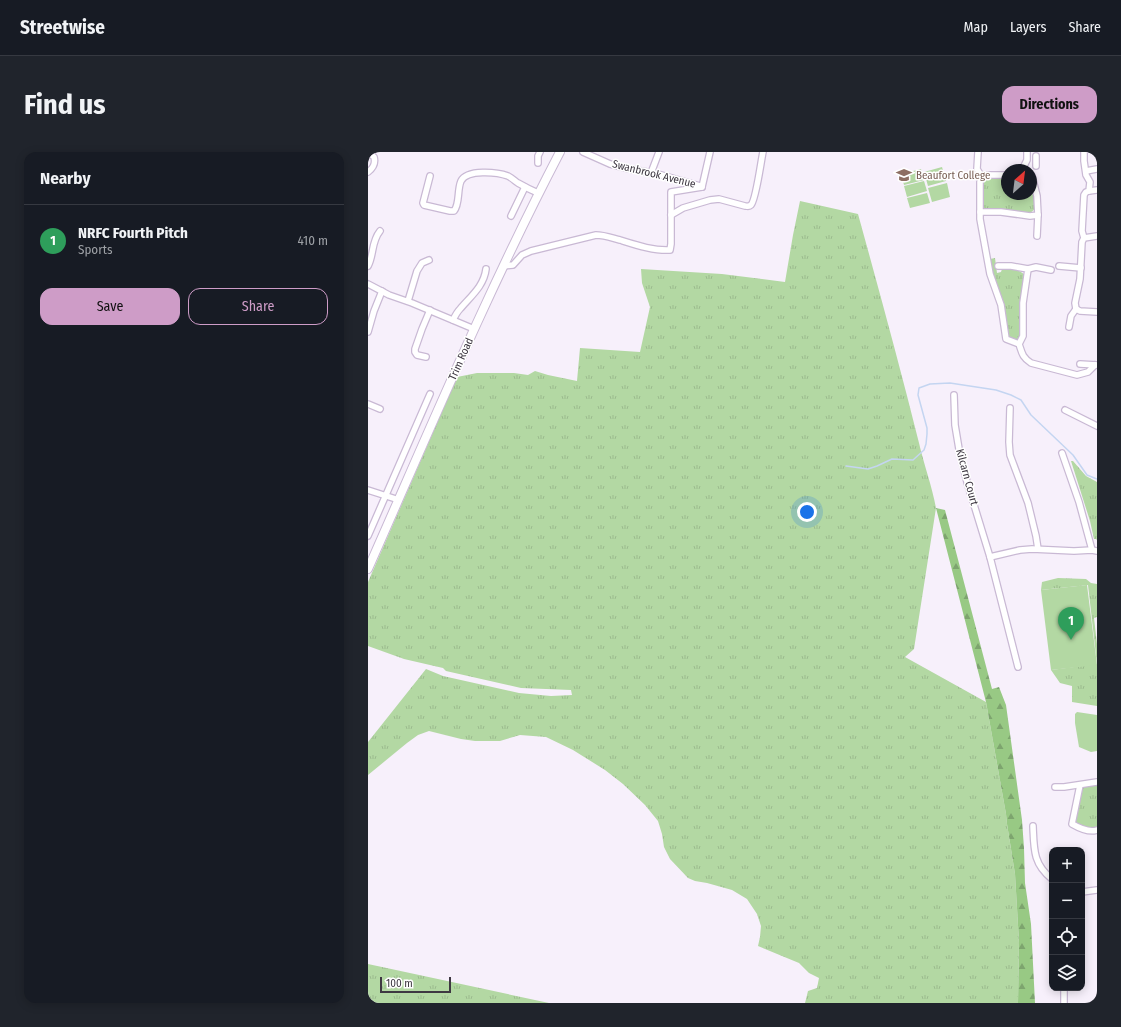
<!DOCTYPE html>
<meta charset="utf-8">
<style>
:root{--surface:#171b24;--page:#20242c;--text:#f1f3f6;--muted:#9ea1a6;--line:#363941;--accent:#ce9cc7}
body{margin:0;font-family:"Fira Sans Condensed",sans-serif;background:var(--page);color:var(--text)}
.controls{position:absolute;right:12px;bottom:12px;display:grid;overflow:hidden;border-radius:8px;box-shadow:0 2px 10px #0003}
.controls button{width:36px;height:36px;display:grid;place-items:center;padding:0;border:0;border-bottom:1px solid var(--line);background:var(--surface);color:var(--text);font:20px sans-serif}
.compass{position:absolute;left:633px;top:12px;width:36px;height:36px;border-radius:50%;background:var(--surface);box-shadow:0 2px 10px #0003;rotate:28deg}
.scale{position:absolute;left:12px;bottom:10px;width:71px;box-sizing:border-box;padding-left:4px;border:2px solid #3e3842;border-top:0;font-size:11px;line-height:14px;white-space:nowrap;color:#3e3842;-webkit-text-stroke:3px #fff;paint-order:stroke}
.you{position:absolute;left:439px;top:360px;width:14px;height:14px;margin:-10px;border:3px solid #fff;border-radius:50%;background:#1a73e8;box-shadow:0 0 0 6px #1a73e833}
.badge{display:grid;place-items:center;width:26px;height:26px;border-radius:50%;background:var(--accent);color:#fff;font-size:13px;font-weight:700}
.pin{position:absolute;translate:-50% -33px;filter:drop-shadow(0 1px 2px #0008)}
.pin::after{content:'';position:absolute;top:21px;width:14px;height:12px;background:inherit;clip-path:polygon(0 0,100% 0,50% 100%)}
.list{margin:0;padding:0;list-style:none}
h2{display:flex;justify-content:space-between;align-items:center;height:52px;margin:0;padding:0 16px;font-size:17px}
h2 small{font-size:13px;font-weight:400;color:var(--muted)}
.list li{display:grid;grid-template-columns:26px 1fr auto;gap:12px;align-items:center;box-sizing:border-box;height:72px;padding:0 16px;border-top:1px solid var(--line)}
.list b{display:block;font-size:15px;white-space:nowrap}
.list p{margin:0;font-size:13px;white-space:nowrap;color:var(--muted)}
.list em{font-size:13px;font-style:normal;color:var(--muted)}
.actions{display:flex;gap:8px;padding:12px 16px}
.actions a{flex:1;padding:9px 0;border:1px solid var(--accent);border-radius:12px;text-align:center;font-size:14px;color:var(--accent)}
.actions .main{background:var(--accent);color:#111}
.icon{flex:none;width:22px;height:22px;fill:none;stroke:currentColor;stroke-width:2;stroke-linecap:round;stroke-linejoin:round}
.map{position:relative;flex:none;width:729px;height:851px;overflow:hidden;border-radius:12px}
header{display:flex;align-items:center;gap:24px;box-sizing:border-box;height:56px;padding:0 20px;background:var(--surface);border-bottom:1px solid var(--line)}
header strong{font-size:19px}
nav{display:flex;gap:22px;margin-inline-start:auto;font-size:14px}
.intro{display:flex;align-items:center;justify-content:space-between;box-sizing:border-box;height:96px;padding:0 24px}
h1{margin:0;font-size:28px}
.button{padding:10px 18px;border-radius:12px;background:var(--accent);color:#111;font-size:14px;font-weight:700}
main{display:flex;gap:24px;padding:0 24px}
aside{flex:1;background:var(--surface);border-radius:12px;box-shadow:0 2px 10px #0003}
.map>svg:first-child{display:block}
.grass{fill:url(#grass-tufts)}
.forest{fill:url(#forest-firs)}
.park{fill:#b3d8a3}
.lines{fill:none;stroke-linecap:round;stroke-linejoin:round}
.stream{stroke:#c4d5f1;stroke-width:1.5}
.street-casing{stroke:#c9b9d4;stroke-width:8}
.secondary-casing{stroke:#c9b9d4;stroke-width:10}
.street{stroke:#fff;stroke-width:5.5}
.secondary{stroke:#fff;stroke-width:8}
.labels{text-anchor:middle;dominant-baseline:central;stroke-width:3;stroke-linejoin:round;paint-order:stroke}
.street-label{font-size:11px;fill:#3e3842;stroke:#fff}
.education-label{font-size:11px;fill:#785e54;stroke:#fff;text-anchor:start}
</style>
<header>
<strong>Streetwise</strong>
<nav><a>Map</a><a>Layers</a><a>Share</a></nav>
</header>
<div class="intro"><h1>Find us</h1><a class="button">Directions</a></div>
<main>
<aside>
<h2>Nearby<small></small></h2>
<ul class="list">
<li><span class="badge" style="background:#2e9e5b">1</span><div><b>NRFC Fourth Pitch</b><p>Sports</p></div><em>410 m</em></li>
</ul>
<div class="actions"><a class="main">Save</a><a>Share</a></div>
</aside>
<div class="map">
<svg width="729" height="851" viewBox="0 0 729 851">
<defs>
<pattern id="grass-tufts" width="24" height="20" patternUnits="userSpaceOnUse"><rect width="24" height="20" fill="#b3d8a3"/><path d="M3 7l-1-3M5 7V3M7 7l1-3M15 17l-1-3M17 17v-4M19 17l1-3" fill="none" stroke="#9bba8e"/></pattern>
<pattern id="forest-firs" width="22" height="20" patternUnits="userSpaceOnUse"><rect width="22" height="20" fill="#98c984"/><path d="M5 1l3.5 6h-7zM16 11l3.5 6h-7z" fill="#7da46e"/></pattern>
</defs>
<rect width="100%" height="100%" fill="#f7f0fb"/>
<!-- grass -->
<g class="grass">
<path d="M639,25V42H663V29L667,42V57L661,62L642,58L618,57L615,55C613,46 612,32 619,26Z"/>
<path d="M432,49L490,62C511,138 532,215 551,291C556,313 564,334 568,356L546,497L537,505L618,550L638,662L639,672L647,722L651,790L650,851H437L440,839L449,836L451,826L441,821L431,811L390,794L392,785L393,774L389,762L379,747L364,738L339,731L327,729L320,726L302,707L296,695L294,682L290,669L277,653L255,632L237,618L205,598L178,585L152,583L132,589H107L93,587L61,579L50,583L39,591L0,623V590L58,517L75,524L151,541L183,544L204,543L203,538L153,536L78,519L75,516L36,507L0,494V430L89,225L109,221H146L160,223L167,219L180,223L209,229L212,196L272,200L282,155L274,131L273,117L354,122L417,130L425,83Z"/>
<path d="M627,106L629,121L633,120L634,117C644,116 650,117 658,124L654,181L651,187H643L640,184L636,157L625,121L622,107Z"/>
<polygon points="703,309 705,309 718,324 729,330 729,388 728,387 726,387 722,369"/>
<polygon points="690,426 718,427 723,431 729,432 729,465 726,466 729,492 729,554 704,550 704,534 692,531 683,518 729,512 720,433 673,438 674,430"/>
<path d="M729,632V676C722,677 712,675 707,671L714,637L716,635Z"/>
<polygon points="0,812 181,851 0,851"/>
</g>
<!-- forest -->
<polygon class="forest" points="568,356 577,358 624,537 631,535 638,553 654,668 656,696 657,731 663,772 667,851 650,851 651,790 647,722 639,672 638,662 618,550"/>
<!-- park -->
<g class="park">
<polygon points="574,15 578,29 560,34 556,20"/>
<polygon points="553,17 556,28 536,33 533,22"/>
<polygon points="556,29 559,39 539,45 536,34"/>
<polygon points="579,31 582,45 564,50 560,36"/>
<polygon points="559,41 562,51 542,56 539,46"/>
<polygon points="719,433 729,513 683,518 673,438"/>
<polygon points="709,560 729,563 729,599 723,600 711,595 707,571 707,562"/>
</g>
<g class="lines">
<!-- stream -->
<polyline class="stream" points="478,314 500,317 509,314 524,307 545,308 556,298 558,292 559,282 559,276 550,243 551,236 562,232 582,231 628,238 643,243 653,248 663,263 705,303 719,323 729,327"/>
<defs>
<g id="street">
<path d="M0,0L6,5C8,12 5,16 0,20"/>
<polyline points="215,0 242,12 262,17 290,22 332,34"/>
<polyline points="610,0 609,17 614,25 612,30 612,67 622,122 633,153 638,187 651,192"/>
<polyline points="716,0 716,9 718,23 722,30 721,39 718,40 716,43 714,79 716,86"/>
<polyline points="170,11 170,4 172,0"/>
<polyline points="668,14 668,4"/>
<polyline points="654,18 659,8 659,0"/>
<polyline points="718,19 729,17"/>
<polyline points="283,21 291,0"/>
<path d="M62,24L55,51L56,53L82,59H86C92,52 89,38 93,29C99,17 129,20 140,24C144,26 147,29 150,31C157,35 163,38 170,41"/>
<polyline points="614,25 620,23 639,23"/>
<polyline points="334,35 342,0"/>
<polyline points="721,39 729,38"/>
<polyline points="612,60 633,60 662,64 670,63 669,44 664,24"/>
<path d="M303,63L315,56L342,48L351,47L377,54C380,54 381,55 383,53C388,48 393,9 395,0"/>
<polyline points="143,64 157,35"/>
<polyline points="669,84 670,63"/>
<path d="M0,114C6,103 3,90 12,79"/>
<path d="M135,114L145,113L154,103L163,99L228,83C236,83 244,86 252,88C268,93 286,99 302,98L303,92V40L334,35"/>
<path d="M630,114H643L660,117L655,151V184L651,192C654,201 654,205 663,211L709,223L720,220L727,213"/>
<polyline points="691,114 713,116"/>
<polyline points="660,117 668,115 683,118"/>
<polyline points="0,132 21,143 44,151 106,177"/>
<polyline points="40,149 49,119 54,111 61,108"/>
<polyline points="708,157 707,151 712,127 714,90 716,86 729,84"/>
<polyline points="708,157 712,159 729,160"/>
<path d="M85,168C87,164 89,160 92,157C103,144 116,134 118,117"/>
<polyline points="701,175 703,164 708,157"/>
<polyline points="0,180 6,159 14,139"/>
<polyline points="58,205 49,203 47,200 47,197 54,177 62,158"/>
<polyline points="712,212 729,213"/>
<polyline points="586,243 587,273 591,297 599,330 622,405 650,515"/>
<polyline points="0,252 12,257"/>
<polyline points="642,256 641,290 642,303 660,351 668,384 670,397"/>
<polyline points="697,258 729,274"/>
<polyline points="694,301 711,350 724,398"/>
<polyline points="0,338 31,348"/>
<polyline points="0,384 62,242"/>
<polyline points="622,405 652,398 664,397 706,399 724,398 729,399"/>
<path d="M712,633L704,672C711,676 721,681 729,678"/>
<polyline points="687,635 696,635 729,630"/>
<path d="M665,674C666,697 665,712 684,727"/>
<polyline points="714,740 729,738"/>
<polyline points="696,836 696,851"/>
</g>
<path id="secondary" d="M0,417C62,277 121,136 192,0"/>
</defs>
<!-- street casing -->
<use href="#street" class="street-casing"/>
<!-- secondary casing -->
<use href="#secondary" class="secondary-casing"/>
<!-- street -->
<use href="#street" class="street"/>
<!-- secondary -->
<use href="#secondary" class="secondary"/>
</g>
<!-- icons -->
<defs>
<symbol id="school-bare" viewBox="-9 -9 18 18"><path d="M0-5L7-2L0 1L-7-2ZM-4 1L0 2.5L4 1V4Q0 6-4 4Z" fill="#8d6e63" stroke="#fff" stroke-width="2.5" paint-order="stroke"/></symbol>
</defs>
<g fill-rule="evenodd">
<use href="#school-bare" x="525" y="12" width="22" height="22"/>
</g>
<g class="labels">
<!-- street labels -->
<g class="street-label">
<text transform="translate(286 22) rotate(14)">Swanbrook Avenue</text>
<text transform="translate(93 207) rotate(-66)">Trim Road</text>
<text transform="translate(599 325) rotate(75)">Kilcarn Court</text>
</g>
<!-- education labels -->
<g class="education-label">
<text x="548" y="23">Beaufort College</text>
</g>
</g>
</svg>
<div class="controls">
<button>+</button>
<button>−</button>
<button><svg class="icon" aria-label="locate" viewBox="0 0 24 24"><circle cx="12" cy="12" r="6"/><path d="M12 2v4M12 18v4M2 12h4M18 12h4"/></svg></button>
<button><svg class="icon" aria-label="layers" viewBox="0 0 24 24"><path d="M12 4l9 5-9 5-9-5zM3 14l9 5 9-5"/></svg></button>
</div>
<svg class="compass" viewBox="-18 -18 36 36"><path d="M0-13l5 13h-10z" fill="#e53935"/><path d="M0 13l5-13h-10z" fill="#9ea1a6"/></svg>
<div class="scale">100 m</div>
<div class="you"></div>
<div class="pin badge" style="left:703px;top:488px;background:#2e9e5b">1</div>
</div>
</main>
